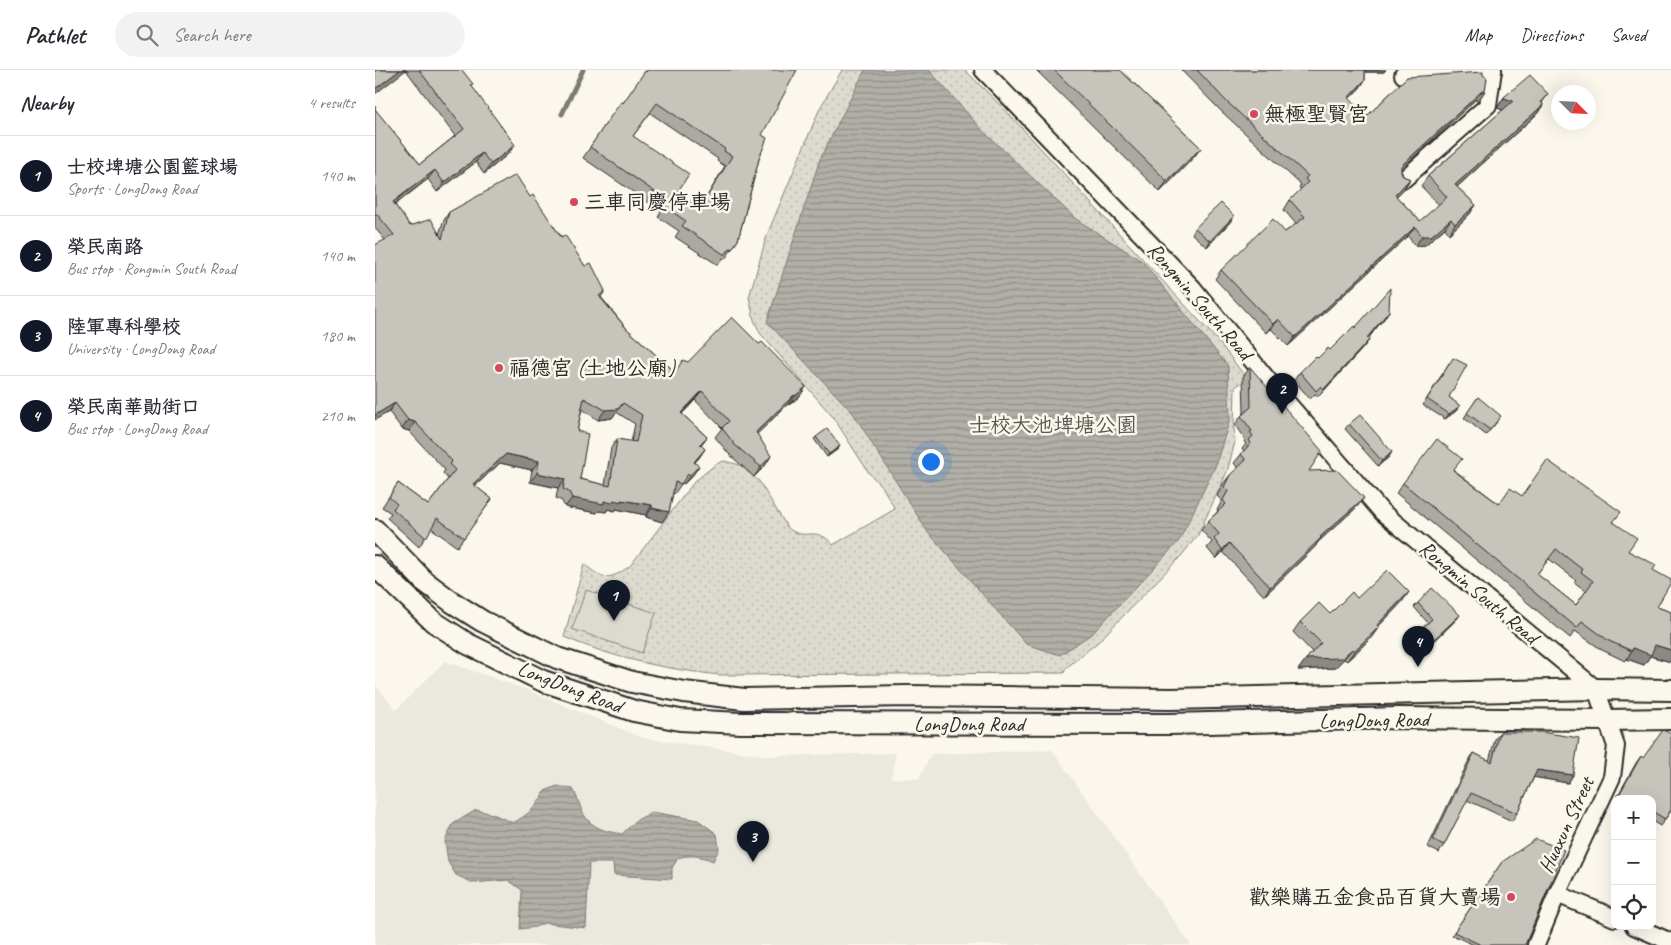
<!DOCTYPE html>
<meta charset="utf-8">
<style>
:root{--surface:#fff;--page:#f2f2f3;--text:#2b2b33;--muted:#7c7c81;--line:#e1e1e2;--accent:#111827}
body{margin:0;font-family:Caveat,"LXGW WenKai TC",sans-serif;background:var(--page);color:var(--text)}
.controls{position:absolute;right:15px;bottom:15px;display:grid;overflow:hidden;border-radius:10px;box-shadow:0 5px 20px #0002}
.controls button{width:45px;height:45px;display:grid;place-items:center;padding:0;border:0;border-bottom:1px solid var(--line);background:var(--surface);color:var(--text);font:25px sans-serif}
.compass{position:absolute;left:1176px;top:15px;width:45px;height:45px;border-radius:50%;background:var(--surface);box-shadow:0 5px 20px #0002;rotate:114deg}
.you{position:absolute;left:555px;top:391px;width:18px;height:18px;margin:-12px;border:4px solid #fff;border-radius:50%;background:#1a73e8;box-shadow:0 0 0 8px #1a73e833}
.badge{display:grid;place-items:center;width:32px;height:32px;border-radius:50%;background:var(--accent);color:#fff;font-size:16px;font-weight:700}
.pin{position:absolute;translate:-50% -41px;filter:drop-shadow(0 1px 2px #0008)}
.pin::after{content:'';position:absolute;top:26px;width:18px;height:15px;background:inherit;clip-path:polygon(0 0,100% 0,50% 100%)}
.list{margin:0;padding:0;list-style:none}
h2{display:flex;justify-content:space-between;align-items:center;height:65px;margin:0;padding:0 20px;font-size:21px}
h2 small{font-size:16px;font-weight:400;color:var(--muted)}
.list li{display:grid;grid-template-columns:32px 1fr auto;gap:15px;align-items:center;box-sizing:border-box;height:80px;padding:0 20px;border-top:1px solid var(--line)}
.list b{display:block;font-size:19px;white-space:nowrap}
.list p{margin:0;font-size:16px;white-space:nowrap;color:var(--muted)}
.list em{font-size:16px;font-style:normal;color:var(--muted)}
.icon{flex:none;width:28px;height:28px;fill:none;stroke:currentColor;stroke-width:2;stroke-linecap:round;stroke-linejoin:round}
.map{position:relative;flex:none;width:1296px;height:875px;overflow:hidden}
header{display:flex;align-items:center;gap:30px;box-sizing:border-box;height:70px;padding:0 25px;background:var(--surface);border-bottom:1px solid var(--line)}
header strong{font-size:24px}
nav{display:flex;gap:28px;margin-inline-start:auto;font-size:18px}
.search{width:350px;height:45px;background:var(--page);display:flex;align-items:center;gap:12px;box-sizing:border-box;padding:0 18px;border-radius:28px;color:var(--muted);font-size:19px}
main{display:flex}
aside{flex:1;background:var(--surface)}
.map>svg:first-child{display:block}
.built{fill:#ebe8de}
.grass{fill:url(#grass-dots);stroke:#84827e}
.garden{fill:#dddad0;stroke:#84827e}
.water{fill:url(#water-rules);stroke:#7b7a75}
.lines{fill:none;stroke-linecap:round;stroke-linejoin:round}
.stream{stroke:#7b7a75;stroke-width:5}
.minor-casing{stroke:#2b2b2b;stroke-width:20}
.tertiary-casing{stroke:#2b2b2b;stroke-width:24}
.minor{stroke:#fbf7ec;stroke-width:16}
.tertiary{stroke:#fbf7ec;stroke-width:20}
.wall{fill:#aba9a2;stroke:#2b2b2b;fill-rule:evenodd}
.shaded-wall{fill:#8b8984;stroke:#2b2b2b}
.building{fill:#c7c4bc;stroke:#2b2b2b;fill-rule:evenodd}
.poi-dot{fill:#d1495b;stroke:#fbf7ec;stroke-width:2}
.labels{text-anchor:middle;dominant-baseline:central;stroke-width:5;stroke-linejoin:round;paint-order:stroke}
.poi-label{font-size:21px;fill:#2b2b2b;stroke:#fbf7ec;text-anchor:start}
.street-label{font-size:21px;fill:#2b2b2b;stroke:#fbf7ec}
.park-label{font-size:21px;fill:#585754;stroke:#fbf7ec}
</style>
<header>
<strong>Pathlet</strong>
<div class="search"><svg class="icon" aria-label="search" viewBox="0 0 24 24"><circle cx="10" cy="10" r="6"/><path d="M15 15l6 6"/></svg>Search here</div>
<nav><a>Map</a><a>Directions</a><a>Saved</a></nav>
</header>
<main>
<aside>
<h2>Nearby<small>4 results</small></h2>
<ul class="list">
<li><span class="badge">1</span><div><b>士校埤塘公園籃球場</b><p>Sports · LongDong Road</p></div><em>140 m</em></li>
<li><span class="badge">2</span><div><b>榮民南路</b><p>Bus stop · Rongmin South Road</p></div><em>140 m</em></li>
<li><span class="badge">3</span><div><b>陸軍專科學校</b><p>University · LongDong Road</p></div><em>180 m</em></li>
<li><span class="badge">4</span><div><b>榮民南華勛街口</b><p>Bus stop · LongDong Road</p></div><em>210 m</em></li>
</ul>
</aside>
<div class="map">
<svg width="1296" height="875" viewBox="0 0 1296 875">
<defs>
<pattern id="grass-dots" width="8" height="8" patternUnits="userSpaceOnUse" patternTransform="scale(1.25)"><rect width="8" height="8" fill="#dddad0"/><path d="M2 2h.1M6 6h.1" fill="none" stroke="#bebbb3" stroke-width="1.8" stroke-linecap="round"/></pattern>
<pattern id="water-rules" width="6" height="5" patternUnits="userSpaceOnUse" patternTransform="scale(1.25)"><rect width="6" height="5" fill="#b1afa7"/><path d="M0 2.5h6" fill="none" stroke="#908f88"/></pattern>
</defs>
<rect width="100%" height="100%" fill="#fbf7ec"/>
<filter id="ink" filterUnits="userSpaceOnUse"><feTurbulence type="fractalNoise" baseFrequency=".02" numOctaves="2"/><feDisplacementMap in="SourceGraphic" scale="10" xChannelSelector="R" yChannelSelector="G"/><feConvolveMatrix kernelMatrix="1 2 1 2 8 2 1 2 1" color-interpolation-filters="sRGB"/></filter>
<g filter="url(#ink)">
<!-- built -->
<polygon class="built" points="70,591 147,618 268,668 395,686 521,683 516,708 544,709 556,684 677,680 816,875 0,875 0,614 21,640"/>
<!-- grass -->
<path class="grass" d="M467,0H590L634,44L844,272L872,309L860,317L859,358L860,372L852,402L823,465L806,486L723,572L691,598L689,603L345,605C290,599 241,589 189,567L209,494C228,510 234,511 255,496L319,412L341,394L349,391L365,395L384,411L412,457C427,471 437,459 449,467C452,468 456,472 458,475L520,439L508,418L494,403L458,347L385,263L379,250L374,227L392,165L445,38Z"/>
<!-- garden -->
<polygon class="garden" points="211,520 281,543 267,583 197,559"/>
<!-- water -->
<g class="water">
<polygon points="490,0 554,0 608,61 701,149 767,191 853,296 855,349 840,397 804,471 718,563 685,585 651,574 552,461 478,343 392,252 445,89"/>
<path d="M182,716L198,719C203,728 205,738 209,745C217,758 232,762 247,764L262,750L277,742L323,750L342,764L344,779L338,791C326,786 315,784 303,788L297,798V809L239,805L238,793H214L211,858L169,853L160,857L145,859L147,820L133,810L98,813L81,805L73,792L70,771L78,754L101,740L118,744L138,753C154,744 162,737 170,721Z"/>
</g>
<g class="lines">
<!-- stream -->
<polyline class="stream" points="187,44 208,0"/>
<defs>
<g id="minor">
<polyline points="608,0 818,218 897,315 1007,442 1221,619 1241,676 1237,707 1182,824 1161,875"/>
<polyline points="1028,5 1118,1"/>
<polyline points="1029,109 1113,35 1118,0"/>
<polyline points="1182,824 1240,848"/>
<polyline points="1259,856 1296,872"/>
</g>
<g id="tertiary">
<polyline points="0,460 49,511 77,532 107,551 182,588 257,612 309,622 369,629 532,626 796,629 1221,619 1296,620"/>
<polyline points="0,496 59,552 93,574 168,611 259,641 305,650 366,653 795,654 1023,648 1231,650 1296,649"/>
</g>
</defs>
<!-- minor casing -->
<use href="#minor" class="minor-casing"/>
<!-- tertiary casing -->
<use href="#tertiary" class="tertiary-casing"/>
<!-- minor -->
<use href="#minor" class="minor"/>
<!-- tertiary -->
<use href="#tertiary" class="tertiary"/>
</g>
<!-- wall -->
<g class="wall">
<path d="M0,0H87L133,84L109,104L101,92L62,122L53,109L20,135L35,156L64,165L68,152L74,142L155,127L230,221L226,227L252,259L300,302L313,292L425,326L414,335L413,334L382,364L390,396L379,407L354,384L340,367L347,358L320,330L307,344L332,367L326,375L324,388L320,392L318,405L309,414L307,413L299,424L298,423L294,442L287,452L271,447V445L241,439L240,441L233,439L231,442L224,441L222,443L190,437L187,431L181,428L183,418L155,412L157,400L125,393L100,416L117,429L82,477L56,458L44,477L12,448L16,443L7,437L23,413L53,435L73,409L68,403L70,400L34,361L27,359L14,342L10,170L0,158V36V40L45,94L80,66L31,0ZM207,339L223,350L237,348L241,342L260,354L256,372L242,369L236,378L230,415L205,409L202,361Z"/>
<polygon points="661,0 745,0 826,78 818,88 785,122"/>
<polygon points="806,0 1011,0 1009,2 990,2 990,10 984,19 974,29 992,46 1032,7 1104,30 1100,30 1026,100 1028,106 1035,109 1029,119 1021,126 1045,151 1064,135 1046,116 1053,106 1128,40 1122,38 1129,27 1167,33 1168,35 1162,44 1082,117 1101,135 1094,145 1074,164 1070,158 1050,175 1040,176 1033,166 913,276 896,259 891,263 840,209 846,200 910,162 921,154 909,140 915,130 926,120 924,118 926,115 845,40"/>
<path d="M271,1L387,65L384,89L363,170L350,189L348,188L343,195L300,167L304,161L283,147L286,141L208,88L234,49L248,33ZM275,43L343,89L342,91L350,96L325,138L302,123L258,66Z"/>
<polygon points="856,151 832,177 817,164 820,158"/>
<polygon points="1014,241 993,269 994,270 988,278 944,326 940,324 935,329 919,310 925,302 955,280 980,258"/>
<polygon points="1074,293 1074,327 1085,336 1081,341 1070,349 1048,335"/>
<polygon points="875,297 934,401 982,437 943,472 940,477 889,526 848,482 841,489 832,478 837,472 826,460 833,451 843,441 842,440 847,431 842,426 848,414 855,405 863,398 859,393 869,381 867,379 871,374 869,372 870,370 860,355 866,346 869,343 868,307"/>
<polygon points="1103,327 1122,352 1111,365 1089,348"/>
<polygon points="974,354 1014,387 1003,396 970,359"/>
<polygon points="441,367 463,379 452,387 439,369"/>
<path d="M1079,400L1124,434L1147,426L1239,452L1253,481L1278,500L1282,537L1296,542V592L1275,586L1269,595L1252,589L1250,591L1227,580L1200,561L1195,568L1021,423L1028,413ZM1174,489L1201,510L1199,512L1211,521L1201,535L1162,504Z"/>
<polygon points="982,528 1027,532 1003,557 996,568 972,591 969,589 960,598 923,600 937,582 918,562 925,552 955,544"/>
<polygon points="1043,533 1082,549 1049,581 1039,567 1042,563 1053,553 1039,537"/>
<polygon points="1125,662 1198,705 1193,713 1159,707 1142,743 1137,751 1092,730 1069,775 1064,783 1053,777 1094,690 1099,683 1114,691 1120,669"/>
<polygon points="1266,686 1268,688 1296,741 1285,756 1277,751 1277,729 1241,729 1261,693"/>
<polygon points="1127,792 1150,875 1099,875 1077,865"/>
</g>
<!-- shaded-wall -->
<g class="shaded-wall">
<polygon points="25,0 31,0 0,24 0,19"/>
<polygon points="984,0 1011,0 1009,2 983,2"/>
<polygon points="990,10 984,19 966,37 973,28"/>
<polygon points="1107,21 1110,21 1104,30 1100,30 1020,105 1026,96"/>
<polygon points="1173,24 1167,33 1166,31"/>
<polygon points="1129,28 1138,31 1131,41 1122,38"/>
<polygon points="1168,35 1162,44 1074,124 1080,115"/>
<polygon points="140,75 133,84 109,104 116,94"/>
<polygon points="826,78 818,88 785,122 792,111"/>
<polygon points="107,83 101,92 62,122 69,113"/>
<polygon points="60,100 53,109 11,141 18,132"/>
<polygon points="1035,109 1029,119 1014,134 1020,125"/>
<polygon points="1101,135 1094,145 1074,164 1080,154"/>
<polygon points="859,146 856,151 832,177 835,171"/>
<polygon points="1076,149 1070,158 1050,175 1040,176 1047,166"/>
<polygon points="1040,157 1033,166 913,276 920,267"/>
<polygon points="1014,241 1009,249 986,276 992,268"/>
<polygon points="903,249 896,259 891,263 898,254"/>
<polygon points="994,270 988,278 944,326 949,319"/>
<polygon points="431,317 425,326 414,335 420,326"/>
<polygon points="327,321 320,330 299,352 306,343"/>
<polygon points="419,325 413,334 375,371 381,362"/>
<polygon points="20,333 14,342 0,350 0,345"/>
<polygon points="248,333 237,348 223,350 230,340"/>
<polygon points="1085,336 1081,341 1070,349 1074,344"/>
<polygon points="33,350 40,352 34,361 27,359"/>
<polygon points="465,376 463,379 452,387 454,384"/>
<polygon points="330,379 324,388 312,401 319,392"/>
<polygon points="1017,382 1014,387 1003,396 1007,391"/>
<polygon points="131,384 164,391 157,400 125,393 91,424 98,414"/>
<polygon points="396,386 390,396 379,407 386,397"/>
<polygon points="324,396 318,405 309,414 315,405"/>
<polygon points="162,403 190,409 183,418 155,412"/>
<polygon points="197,428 229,431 239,430 246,430 277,435 271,445 241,439 240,441 233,439 231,442 224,441 222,443 190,437"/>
<polygon points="989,428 982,437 943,472 940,477 889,526 895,517 945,467"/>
<polygon points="277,438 294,442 287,452 271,447"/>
<polygon points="854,473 848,482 841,489 847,480"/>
<polygon points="1034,522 1027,532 994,566 1002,555"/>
<polygon points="1085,545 1082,549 1049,581 1052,576"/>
<polygon points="1004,557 996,568 972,591 979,581"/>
<polygon points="1280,575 1296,580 1296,592 1275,586 1269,595 1252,589 1258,578"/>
<polygon points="977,579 969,589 960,598 923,600 931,589"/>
<polygon points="1162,700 1198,705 1193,713 1157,707"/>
</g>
<!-- building -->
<g class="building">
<polygon points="0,0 25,0 0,19"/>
<path d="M44,0H87L98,14L96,15L140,75L116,94L107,83L69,113L60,100L18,132L35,156L56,149L67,169L74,142L141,105L155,127L158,125L186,167L190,165L210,196L216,193L230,221L224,226L252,259L300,302L308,290L313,292L357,247L384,274L387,272L431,317L420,326L419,325L381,362L396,386L386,397L360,375L347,358L354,351L327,321L306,343L332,367L325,374L330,379L319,392L324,396L315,405L313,404L306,414L300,412L294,442L277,438V435L246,430V432L239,430L237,433L229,431V434L197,428L194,422L188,419L190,409L162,403L164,391L131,384L98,414L117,429L89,468L62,448L51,468L18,439L22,434L14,427L23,413L53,435L80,400L74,394L77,391L40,352L33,350L20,333L0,345V175L19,165L2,144L0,145V39L45,94L89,59ZM209,328L230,340L243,339L248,333L267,345L261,372L242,369L235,416L205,409L213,364L202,361Z"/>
<path d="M272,0H422L387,65L392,68L384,89L363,170L357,179L355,178L350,185L307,156L311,151L290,137L293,131L215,77L234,49L246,32L248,33L270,1L271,2ZM282,33L350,79L349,81L357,86L325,138L302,123L314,104L258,66Z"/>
<polygon points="679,0 745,0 826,78 792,111"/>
<polygon points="822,0 990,0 990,10 973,28 992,46 1032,7 1108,2 1108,5 1112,8 1110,21 1107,21 1026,96 1026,101 1028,106 1035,109 1020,125 1045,151 1072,127 1053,106 1138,31 1129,28 1129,27 1155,5 1173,24 1166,31 1168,35 1080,115 1101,135 1080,154 1076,149 1056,166 1047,166 1040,157 920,267 903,249 898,254 846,200 898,149 910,162 930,147 915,130 933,112 930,109 933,106 851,31"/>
<polygon points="846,133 859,146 835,171 820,158"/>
<polygon points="1015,218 1014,241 992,268 994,270 949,319 946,316 941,321 925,302 941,286 943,288 953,278 955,280 979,256 980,258"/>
<polygon points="1078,288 1092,295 1074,327 1085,336 1074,344 1052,329"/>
<polygon points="875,297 947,381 934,401 962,400 989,428 945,467 946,468 895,517 854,473 847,480 839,469 844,464 833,451 851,434 848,430 853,421 849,417 855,405 871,390 866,384 876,373 874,370 878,366 875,362 877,361 866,346 876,337"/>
<polygon points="1103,327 1126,346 1115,360 1092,343"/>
<polygon points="985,345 1017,382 1007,391 974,354"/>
<polygon points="452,359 465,376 454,384 441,367"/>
<path d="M1062,369L1087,389L1078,400L1124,434L1135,418L1147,426L1172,390L1246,442L1238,452L1262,468L1253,481L1281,495L1278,500L1296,510V512L1282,537L1296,542V580L1280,575L1276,585L1258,578L1257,581L1234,571L1207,551L1202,558L1028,413ZM1181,479L1208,500L1206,502L1218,511L1201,535L1162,504Z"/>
<polygon points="1012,500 1034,522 1002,555 1004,557 979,581 977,579 967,588 931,589 946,573 925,552 944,533 955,544 977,522 982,528"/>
<polygon points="1057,518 1085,545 1052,576 1042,563 1057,549 1043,533"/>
<polygon points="1288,660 1296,664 1296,740 1290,749 1277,741 1277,729 1255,729 1245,723 1266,686 1268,688"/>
<polygon points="1125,662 1166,662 1204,668 1198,705 1162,700 1142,743 1096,723 1069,775 1058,770 1099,683 1117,692"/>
<polygon points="1161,769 1189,780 1150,875 1106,875 1079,862 1127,792"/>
</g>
</g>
<!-- markers -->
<g class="poi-dot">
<circle cx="879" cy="44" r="5"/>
<circle cx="199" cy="132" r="5"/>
<circle cx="124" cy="298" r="5"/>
<circle cx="1136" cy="827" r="5"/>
</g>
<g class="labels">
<!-- poi labels -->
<g class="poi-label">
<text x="889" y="44">無極聖賢宮</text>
<text x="209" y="132">三車同慶停車場</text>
<text x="134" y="298">福德宮 (土地公廟)</text>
<text x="1126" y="827" text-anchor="end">歡樂購五金食品百貨大賣場</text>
</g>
<!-- street labels -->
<g class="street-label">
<text transform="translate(825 231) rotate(49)">Rongmin South Road</text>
<text transform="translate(1104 522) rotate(40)">Rongmin South Road</text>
<text transform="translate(195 617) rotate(21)">LongDong Road</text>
<text transform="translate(999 650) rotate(-1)">LongDong Road</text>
<text x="594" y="654">LongDong Road</text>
<text transform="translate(1191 755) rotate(-65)">Huaxun Street</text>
</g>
<!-- park labels -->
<g class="park-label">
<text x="678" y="355">士校大池埤塘公園</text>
</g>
</g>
</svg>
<div class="controls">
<button>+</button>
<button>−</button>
<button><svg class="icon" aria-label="locate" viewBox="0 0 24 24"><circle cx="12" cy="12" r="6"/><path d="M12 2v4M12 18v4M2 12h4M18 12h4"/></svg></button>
</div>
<svg class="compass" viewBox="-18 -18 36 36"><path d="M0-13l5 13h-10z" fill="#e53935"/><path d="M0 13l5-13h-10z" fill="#7c7c81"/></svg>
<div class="you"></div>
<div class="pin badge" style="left:239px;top:551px">1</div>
<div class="pin badge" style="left:907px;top:344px">2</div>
<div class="pin badge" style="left:378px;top:792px">3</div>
<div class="pin badge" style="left:1043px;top:597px">4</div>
</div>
</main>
